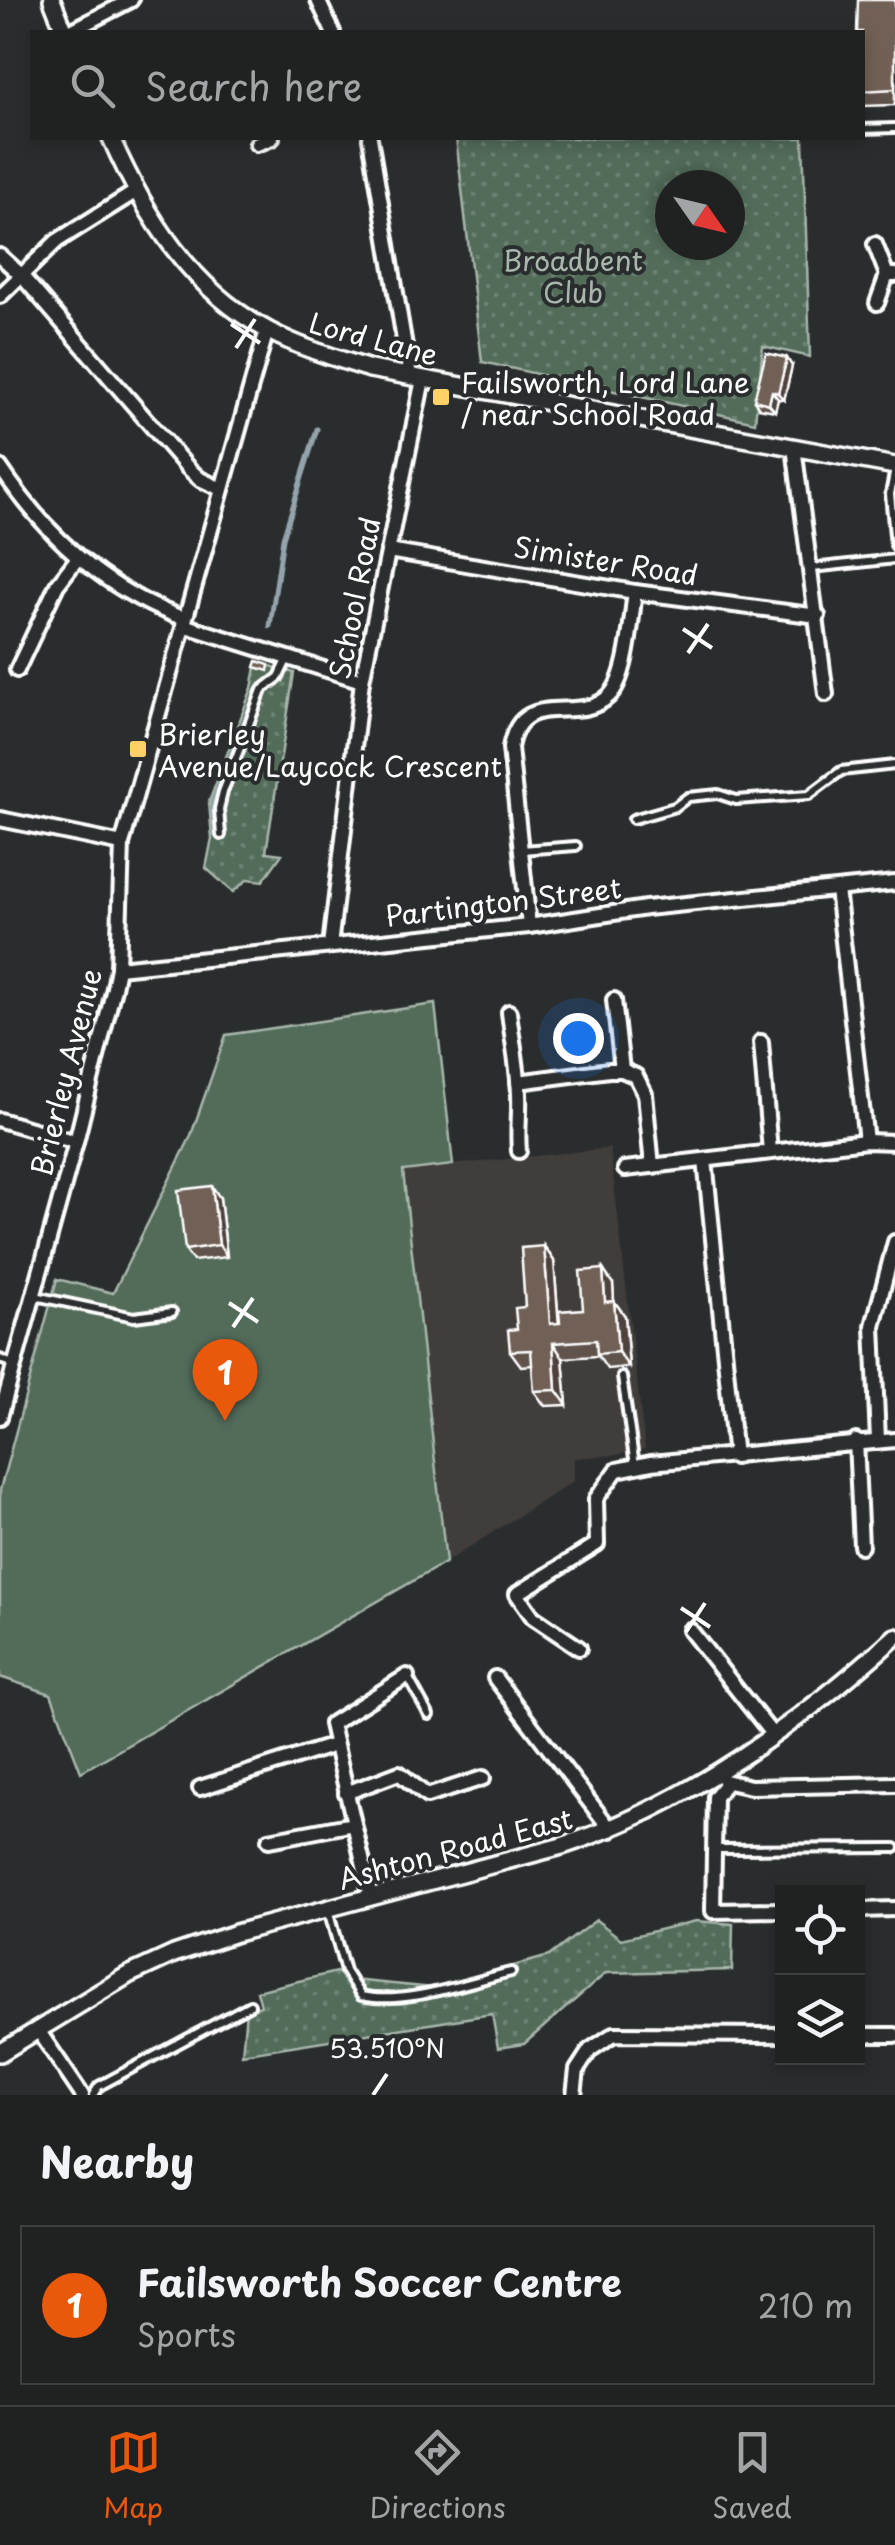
<!DOCTYPE html>
<meta charset="utf-8">
<style>
:root{--surface:#202222;--page:#282a2a;--text:#f1f3f6;--muted:#a2a4a5;--line:#3d3f40;--accent:#ea580c}
body{margin:0;font-family:"Playpen Sans",sans-serif;background:var(--page);color:var(--text)}
.controls{position:absolute;right:30px;bottom:30px;display:grid;overflow:hidden;border-radius:0px;box-shadow:0 5px 15px #0003}
.controls button{width:90px;height:90px;display:grid;place-items:center;padding:0;border:0;border-bottom:2px solid var(--line);background:var(--surface);color:var(--text);font:50px sans-serif}
.compass{position:absolute;left:655px;top:170px;width:90px;height:90px;border-radius:50%;background:var(--surface);box-shadow:0 5px 15px #0003;rotate:124deg}
.you{position:absolute;left:578px;top:1038px;width:35px;height:35px;margin:-25px;border:8px solid #fff;border-radius:50%;background:#1a73e8;box-shadow:0 0 0 15px #1a73e833}
.badge{display:grid;place-items:center;width:65px;height:65px;border-radius:50%;background:var(--accent);color:#fff;font-size:32px;font-weight:700}
.pin{position:absolute;translate:-50% -82px;filter:drop-shadow(0 2px 5px #0008)}
.pin::after{content:'';position:absolute;top:52px;width:35px;height:30px;background:inherit;clip-path:polygon(0 0,100% 0,50% 100%)}
.list{margin:0;padding:0;list-style:none}
h2{display:flex;justify-content:space-between;align-items:center;height:130px;margin:0;padding:0 40px;font-size:42px}
h2 small{font-size:32px;font-weight:400;color:var(--muted)}
.list li{display:grid;grid-template-columns:65px 1fr auto;gap:30px;align-items:center;box-sizing:border-box;height:160px;margin:0 20px 20px;padding:0 20px;border:2px solid var(--line);border-radius:0px}
.list b{display:block;font-size:38px;white-space:nowrap}
.list p{margin:0;font-size:32px;white-space:nowrap;color:var(--muted)}
.list em{font-size:32px;font-style:normal;color:var(--muted)}
.icon{flex:none;width:55px;height:55px;fill:none;stroke:currentColor;stroke-width:2;stroke-linecap:round;stroke-linejoin:round}
.map{position:relative;flex:none;width:895px;height:2095px;overflow:hidden}
.search{position:absolute;background:var(--surface);box-shadow:0 5px 15px #0003;left:30px;right:30px;top:30px;height:110px;display:flex;align-items:center;gap:25px;box-sizing:border-box;padding:0 35px;border-radius:0px;color:var(--muted);font-size:38px}
.sheet{height:310px;background:var(--surface)}
nav{display:flex;justify-content:space-around;align-items:center;box-sizing:border-box;height:140px;border-top:2px solid var(--line);background:var(--surface);font-size:28px;color:var(--muted)}
nav a{display:grid;justify-items:center;gap:5px}
nav .on{color:var(--accent)}
.map>svg:first-child{display:block}
.built{fill:#3f3c3a}
.grass{fill:#526c5a;stroke:#a8b6ac;stroke-width:2.5}
.park{fill:url(#park-dots);stroke:#a8b6ac;stroke-width:2.5;fill-rule:evenodd}
.lines{fill:none;stroke-linecap:round;stroke-linejoin:round}
.stream{stroke:#95a4ac;stroke-width:5}
.service-casing{stroke:#fff;stroke-width:14}
.minor-casing{stroke:#fff;stroke-width:20}
.tertiary-casing{stroke:#fff;stroke-width:22}
.service{stroke:#2a2d2e;stroke-width:6}
.minor{stroke:#2a2d2e;stroke-width:12}
.tertiary{stroke:#2a2d2e;stroke-width:15}
.wall{fill:#60534b;stroke:#fff;stroke-width:2.5}
.shaded-wall{fill:#4e433d;stroke:#fff;stroke-width:2.5}
.building{fill:#706057;stroke:#fff;stroke-width:2.5}
.ticks{fill:none;stroke:#fff;stroke-width:4}
.poi-dot{fill:#ffd166;stroke:#2a2d2e;stroke-width:4}
.labels{text-anchor:middle;dominant-baseline:central;stroke-width:8;stroke-linejoin:round;paint-order:stroke}
.park-label{font-size:28px;fill:#a8b6ac;stroke:#2a2d2e}
.street-label{font-size:28px;fill:#fff;stroke:#2a2d2e}
.poi-label{font-size:28px;fill:#fff;stroke:#2a2d2e;text-anchor:start}
.ticks-label{font-size:25px;text-anchor:middle;fill:#fff;stroke:#2a2d2e;stroke-width:8;stroke-linejoin:round;paint-order:stroke}
</style>
<div class="map">
<svg width="895" height="2095" viewBox="0 0 895 2095">
<defs>
<pattern id="park-dots" width="8" height="8" patternUnits="userSpaceOnUse" patternTransform="scale(2.5)"><rect width="8" height="8" fill="#526c5a"/><path d="M2 2h.1M6 6h.1" fill="none" stroke="#6c8273" stroke-width="1.8" stroke-linecap="round"/></pattern>
</defs>
<rect width="100%" height="100%" fill="#2a2d2e"/>
<filter id="ink" filterUnits="userSpaceOnUse"><feTurbulence type="fractalNoise" baseFrequency=".01" numOctaves="2"/><feDisplacementMap in="SourceGraphic" scale="20" xChannelSelector="R" yChannelSelector="G"/><feConvolveMatrix kernelMatrix="1 2 1 2 8 2 1 2 1" color-interpolation-filters="sRGB"/></filter>
<g filter="url(#ink)">
<!-- built -->
<polygon class="built" points="610,1148 645,1449 617,1455 574,1458 574,1481 446,1562 403,1170"/>
<!-- grass -->
<polygon class="grass" points="435,1004 453,1165 403,1171 446,1562 81,1772 51,1694 0,1677 0,1490 57,1279 113,1293 190,1138 226,1035"/>
<!-- park -->
<g class="park">
<path d="M456,138H803L810,357L763,346L755,422L482,362ZM670,185H730V245H670Z"/>
<polygon points="257,662 294,673 266,852 282,854 263,881 248,879 233,892 206,868 212,838 209,802 252,688"/>
<polygon points="596,1920 621,1939 696,1921 733,1924 732,1970 606,1973 524,2044 498,2048 492,2014 242,2054 246,2011 261,2006 257,1991 336,1972 352,1980 434,1988 549,1956"/>
</g>
<g class="lines">
<!-- stream -->
<g class="stream">
<polyline points="270,626 283,538 317,429"/>
<polyline points="216,835 212,805 256,691"/>
</g>
<defs>
<g id="service">
<polyline points="862,129 895,128"/>
<polyline points="895,469 890,494 895,545"/>
<polyline points="812,568 895,559"/>
<polyline points="633,819 675,807 688,797 718,794 736,800 809,795 841,771 895,765"/>
<polyline points="221,835 219,809 223,792 262,690 279,677 287,660"/>
<polyline points="521,850 576,846"/>
<polyline points="35,1296 134,1317 172,1312"/>
<polyline points="0,1359 13,1364"/>
<polyline points="622,1377 635,1465"/>
<polyline points="408,1677 429,1715"/>
<polyline points="716,1849 895,1848"/>
<path d="M328,1910L345,1971L361,1996C404,2006 469,1982 511,1972"/>
<polyline points="93,2095 99,2086 250,2005"/>
</g>
<g id="minor">
<polyline points="318,0 333,32"/>
<polyline points="69,32 131,0"/>
<polyline points="370,138 410,376"/>
<polyline points="257,144 272,138"/>
<polyline points="875,244 887,275 895,275"/>
<polyline points="0,256 21,275 188,468 200,479 221,489"/>
<polyline points="0,296 57,241 135,192"/>
<polyline points="877,303 887,275"/>
<polyline points="794,447 826,694"/>
<path d="M0,467C46,536 106,591 185,619"/>
<polyline points="388,551 635,592 818,616"/>
<polyline points="183,625 362,681"/>
<polyline points="17,670 57,585 77,559"/>
<polyline points="0,819 122,844"/>
<polyline points="837,889 866,1141"/>
<path d="M529,926L510,748C521,685 577,727 609,696C628,678 631,618 635,592"/>
<polyline points="330,946 362,681 423,379"/>
<polyline points="118,968 529,926 646,908 895,883"/>
<polyline points="614,1000 622,1070"/>
<path d="M509,1012C512,1039 518,1066 519,1094C520,1112 517,1131 519,1151"/>
<polyline points="761,1042 770,1152"/>
<polyline points="518,1082 609,1070 622,1070 636,1076 645,1094 652,1166"/>
<polyline points="0,1120 76,1142"/>
<polyline points="705,1160 735,1457"/>
<polyline points="625,1169 866,1141 895,1142"/>
<polyline points="0,1417 76,1142 114,988 118,968 122,844 267,330"/>
<polyline points="878,1440 873,1326 895,1242"/>
<polyline points="856,1441 861,1546"/>
<polyline points="690,1630 772,1734"/>
<polyline points="579,1648 533,1617 517,1594 597,1544 596,1499 617,1470 651,1463 895,1440"/>
<polyline points="495,1678 611,1830"/>
<polyline points="724,1781 751,1787 895,1784"/>
<polyline points="727,1782 715,1797 713,1911 782,1910"/>
<polyline points="200,1788 334,1745"/>
<polyline points="346,1793 399,1773 427,1796 483,1778"/>
<polyline points="269,1840 354,1824"/>
<polyline points="371,1897 331,1724 407,1676"/>
<polyline points="858,1910 895,1909"/>
<polyline points="38,2030 82,2095"/>
<polyline points="858,2035 895,2035"/>
<polyline points="574,2095 577,2070 590,2050 614,2034 782,2035"/>
</g>
<g id="tertiary">
<polyline points="52,0 65,32"/>
<path d="M111,138C145,215 191,290 269,331C301,348 336,358 370,369L895,466"/>
<path d="M0,2053L128,1975L174,1954L236,1933L562,1846C686,1806 799,1723 895,1637"/>
</g>
</defs>
<!-- service casing -->
<use href="#service" class="service-casing"/>
<!-- minor casing -->
<use href="#minor" class="minor-casing"/>
<!-- tertiary casing -->
<use href="#tertiary" class="tertiary-casing"/>
<!-- service -->
<use href="#service" class="service"/>
<!-- minor -->
<use href="#minor" class="minor"/>
<!-- tertiary -->
<use href="#tertiary" class="tertiary"/>
</g>
<!-- wall -->
<g class="wall">
<polygon points="895,0 895,105 862,106 862,32"/>
<polygon points="792,366 784,400 778,399 775,411 759,408 754,400"/>
<polygon points="220,1198 227,1257 193,1261 185,1250"/>
<polygon points="544,1246 554,1261 559,1323 583,1309 613,1284 614,1301 625,1316 629,1367 607,1369 598,1356 563,1358 567,1405 545,1406 534,1391 532,1365 521,1366 510,1351"/>
</g>
<!-- shaded-wall -->
<g class="shaded-wall">
<polygon points="787,358 792,366 784,400 778,393"/>
<polygon points="772,391 778,399 775,411 769,404"/>
<polygon points="212,1186 220,1198 227,1257 219,1245"/>
<polygon points="544,1246 554,1261 560,1339 550,1324"/>
<polygon points="603,1269 613,1284 615,1317 605,1302"/>
<polygon points="614,1301 625,1316 629,1367 618,1352"/>
<polygon points="553,1343 563,1358 567,1405 556,1390"/>
</g>
<!-- building -->
<g class="building">
<polygon points="858,0 895,0 895,89 862,91 862,32 857,32"/>
<polygon points="766,353 787,358 778,393 772,391 769,404 754,400"/>
<polygon points="257,661 269,665 268,671 255,667"/>
<polygon points="212,1186 219,1245 185,1250 178,1190"/>
<polygon points="544,1246 550,1324 560,1323 559,1311 583,1309 580,1271 603,1269 605,1302 614,1301 618,1352 597,1354 596,1340 553,1343 556,1390 534,1391 531,1350 510,1351 508,1330 517,1329 515,1308 525,1307 521,1248"/>
</g>
</g>
<!-- ticks -->
<path class="ticks" d="M231,324L260,343M236,348L255,319M683,629L712,648M688,653L708,624M229,1303L258,1322M233,1327L253,1298M681,1608L710,1627M686,1632L705,1603M373,2095L387,2074"/>
<!-- markers -->
<g class="poi-dot">
<rect x="431" y="387" width="20" height="20" rx="5"/>
<rect x="128" y="739" width="20" height="20" rx="5"/>
</g>
<g class="labels">
<!-- park labels -->
<g class="park-label">
<text x="573" y="259">Broadbent<tspan x="573" dy="32">Club</tspan></text>
</g>
<!-- street labels -->
<g class="street-label">
<text transform="translate(374 338) rotate(15)">Lord Lane</text>
<text transform="translate(606 560) rotate(9)">Simister Road</text>
<text transform="translate(354 598) rotate(-79)">School Road</text>
<text transform="translate(503 901) rotate(-7)">Partington Street</text>
<text transform="translate(65 1072) rotate(-76)">Brierley Avenue</text>
<text transform="translate(455 1848) rotate(-15)">Ashton Road East</text>
</g>
<!-- poi labels -->
<g class="poi-label">
<text x="461" y="381">Failsworth, Lord Lane<tspan x="461" dy="32">/ near School Road</tspan></text>
<text x="158" y="733">Brierley<tspan x="158" dy="32">Avenue/Laycock Crescent</tspan></text>
</g>
</g>
<g class="ticks-label">
<text x="387" y="2058">53.510°N</text>
</g>
</svg>
<div class="controls">
<button><svg class="icon" aria-label="locate" viewBox="0 0 24 24"><circle cx="12" cy="12" r="6"/><path d="M12 2v4M12 18v4M2 12h4M18 12h4"/></svg></button>
<button><svg class="icon" aria-label="layers" viewBox="0 0 24 24"><path d="M12 4l9 5-9 5-9-5zM3 14l9 5 9-5"/></svg></button>
</div>
<svg class="compass" viewBox="-18 -18 36 36"><path d="M0-13l5 13h-10z" fill="#e53935"/><path d="M0 13l5-13h-10z" fill="#a2a4a5"/></svg>
<div class="you"></div>
<div class="pin badge" style="left:225px;top:1421px">1</div>
<div class="search"><svg class="icon" aria-label="search" viewBox="0 0 24 24"><circle cx="10" cy="10" r="6"/><path d="M15 15l6 6"/></svg>Search here</div>
</div>
<section class="sheet">
<h2>Nearby<small></small></h2>
<ul class="list">
<li><span class="badge">1</span><div><b>Failsworth Soccer Centre</b><p>Sports</p></div><em>210 m</em></li>
</ul>
</section>
<nav>
<a class="on"><svg class="icon" aria-label="map" viewBox="0 0 24 24"><path d="M3 6l6-2 6 2 6-2v14l-6 2-6-2-6 2zM9 4v14M15 6v14"/></svg>Map</a>
<a><svg class="icon" aria-label="directions" viewBox="0 0 24 24"><path d="M12 3l9 9-9 9-9-9zM9 14v-3h6M13 9l2 2-2 2"/></svg>Directions</a>
<a><svg class="icon" aria-label="saved" viewBox="0 0 24 24"><path d="M7 4h10v16l-5-4-5 4z"/></svg>Saved</a>
</nav>
